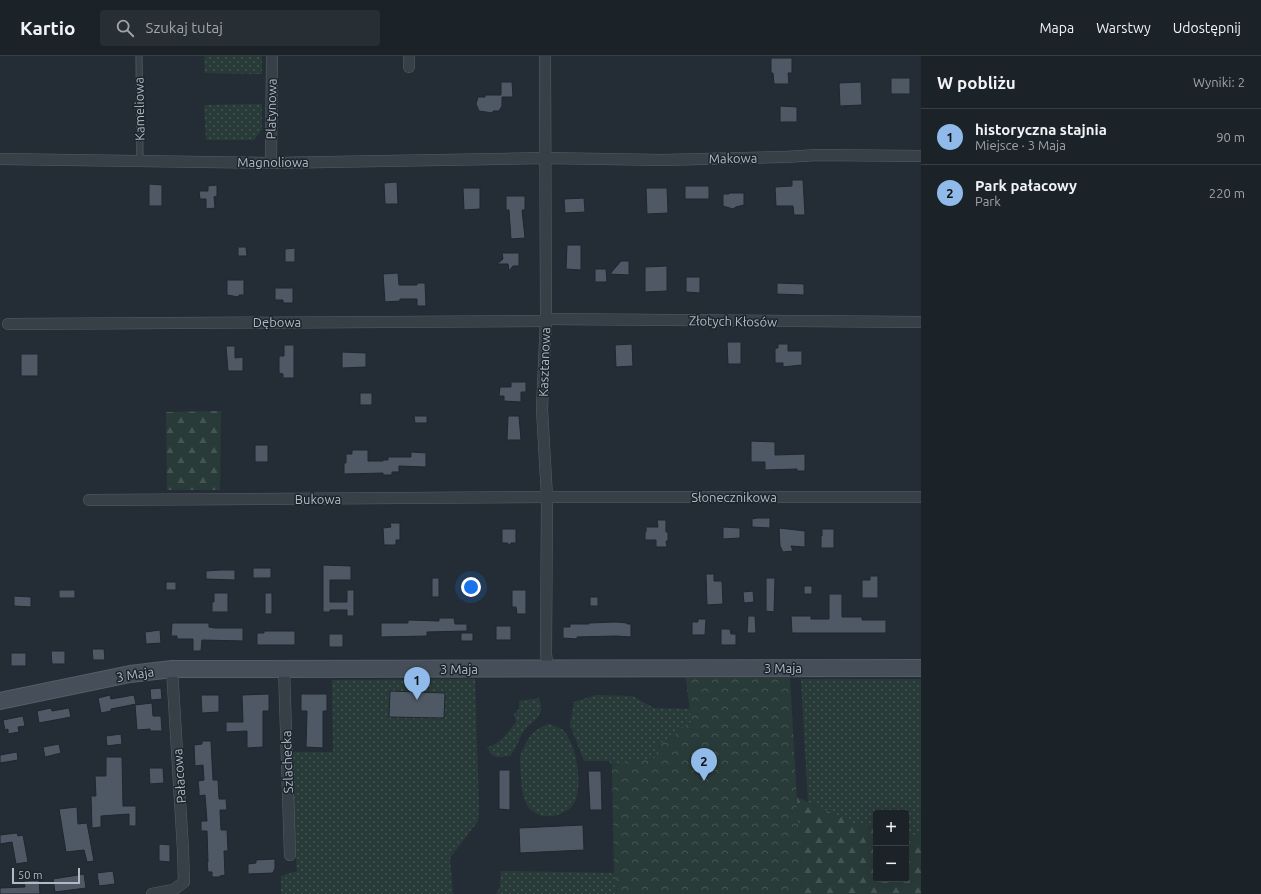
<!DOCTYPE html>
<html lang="pl">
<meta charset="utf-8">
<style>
:root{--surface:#1b2228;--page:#282f34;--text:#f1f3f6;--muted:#a0a4a8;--line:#393f45;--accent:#90baea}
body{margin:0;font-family:Ubuntu,sans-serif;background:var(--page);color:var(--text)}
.controls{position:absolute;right:12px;bottom:12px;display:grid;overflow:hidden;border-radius:4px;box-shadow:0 4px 16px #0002}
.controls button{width:36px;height:36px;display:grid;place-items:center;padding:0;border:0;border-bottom:1px solid var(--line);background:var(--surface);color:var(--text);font:20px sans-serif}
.scale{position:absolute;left:12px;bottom:10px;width:68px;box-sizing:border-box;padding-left:4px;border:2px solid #b2bac3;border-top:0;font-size:11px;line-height:14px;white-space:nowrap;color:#b2bac3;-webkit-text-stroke:3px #1c242c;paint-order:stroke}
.you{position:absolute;left:471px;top:531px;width:14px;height:14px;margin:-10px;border:3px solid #fff;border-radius:50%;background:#1a73e8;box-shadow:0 0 0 6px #1a73e833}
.badge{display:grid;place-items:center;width:26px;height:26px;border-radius:50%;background:var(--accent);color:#111;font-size:13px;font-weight:700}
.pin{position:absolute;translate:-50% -33px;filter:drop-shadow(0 1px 2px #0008)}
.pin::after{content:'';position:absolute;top:21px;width:14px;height:12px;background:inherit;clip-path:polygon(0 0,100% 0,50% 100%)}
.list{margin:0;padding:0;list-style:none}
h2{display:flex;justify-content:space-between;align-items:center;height:52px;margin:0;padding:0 16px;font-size:17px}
h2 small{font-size:13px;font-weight:400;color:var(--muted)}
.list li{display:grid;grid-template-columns:26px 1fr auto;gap:12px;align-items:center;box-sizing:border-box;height:56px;padding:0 16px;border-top:1px solid var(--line)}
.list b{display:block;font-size:15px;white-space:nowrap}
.list p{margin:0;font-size:13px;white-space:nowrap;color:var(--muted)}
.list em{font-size:13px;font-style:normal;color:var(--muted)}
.icon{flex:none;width:22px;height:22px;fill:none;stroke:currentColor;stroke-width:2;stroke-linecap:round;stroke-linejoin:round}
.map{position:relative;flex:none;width:921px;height:838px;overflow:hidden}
header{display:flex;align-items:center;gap:24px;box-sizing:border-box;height:56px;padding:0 20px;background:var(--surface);border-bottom:1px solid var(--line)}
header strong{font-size:19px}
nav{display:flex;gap:22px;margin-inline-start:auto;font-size:14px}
.search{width:280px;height:36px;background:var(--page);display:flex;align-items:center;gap:10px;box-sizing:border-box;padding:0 14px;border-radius:4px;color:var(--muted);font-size:15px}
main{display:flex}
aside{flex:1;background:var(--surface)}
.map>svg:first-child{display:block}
.grass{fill:url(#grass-dots)}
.forest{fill:url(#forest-firs)}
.park{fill:url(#park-crowns)}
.building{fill:#4f5965;stroke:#1e262e}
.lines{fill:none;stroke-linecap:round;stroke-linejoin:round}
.lane-casing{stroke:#555d65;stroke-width:7}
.street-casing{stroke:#555d65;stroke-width:12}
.secondary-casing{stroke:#555d65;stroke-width:18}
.lane{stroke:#373f47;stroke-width:5.5}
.street{stroke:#373f47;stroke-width:11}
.secondary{stroke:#464f59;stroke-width:16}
.labels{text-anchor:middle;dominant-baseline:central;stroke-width:3;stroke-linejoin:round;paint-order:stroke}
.street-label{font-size:13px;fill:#b2bac3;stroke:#1c242c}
</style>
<header>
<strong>Kartio</strong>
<div class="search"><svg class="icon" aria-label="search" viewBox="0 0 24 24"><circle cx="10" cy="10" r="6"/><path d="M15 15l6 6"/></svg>Szukaj tutaj</div>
<nav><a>Mapa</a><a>Warstwy</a><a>Udostępnij</a></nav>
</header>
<main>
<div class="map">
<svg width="921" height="838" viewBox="0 0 921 838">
<defs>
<pattern id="grass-dots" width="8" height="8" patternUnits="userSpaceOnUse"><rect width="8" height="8" fill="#293b39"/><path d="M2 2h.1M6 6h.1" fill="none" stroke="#465554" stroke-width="1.8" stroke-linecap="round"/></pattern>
<pattern id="forest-firs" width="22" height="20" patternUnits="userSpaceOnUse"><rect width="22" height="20" fill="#293b39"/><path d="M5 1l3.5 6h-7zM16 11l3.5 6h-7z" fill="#465554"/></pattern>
<pattern id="park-crowns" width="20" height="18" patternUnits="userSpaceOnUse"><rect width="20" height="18" fill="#293b39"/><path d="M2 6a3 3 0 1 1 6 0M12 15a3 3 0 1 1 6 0" fill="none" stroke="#465554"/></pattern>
</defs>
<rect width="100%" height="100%" fill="#242d36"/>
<!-- grass -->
<g class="grass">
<polygon points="204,0 262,0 262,18 205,17"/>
<polygon points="262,48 262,74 254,84 206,84 204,49"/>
<polygon points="475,623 479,752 478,765 450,802 453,838 281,838 281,820 297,815 293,757 293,726 290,696 333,696 332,624"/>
<polygon points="801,623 921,623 921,781 906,778 906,757 876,757 876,772 850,766 808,746"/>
<polygon points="596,639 632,640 654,652 690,653 691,666 682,671 672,682 657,689 657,702 612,709 609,705 584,705 570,669 574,646"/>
<path d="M539,642C540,645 542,651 541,655C539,662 531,667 526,672C519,681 517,692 510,700C497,701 493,704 487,691C500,689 508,676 516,666L514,658L519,653V645Z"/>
<path d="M549,668C554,670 559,671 563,674C577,688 584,733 573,749C568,756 559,759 552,760C526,762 522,742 521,721C521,714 519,704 521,697C522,694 524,691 525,689C531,677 537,672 549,668Z"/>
<polygon points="501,815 614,817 617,838 496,838 500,831"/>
</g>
<!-- forest -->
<g class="forest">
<polygon points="221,355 220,434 167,434 166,356"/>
<polygon points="797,741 850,766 876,772 876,823 906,823 906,778 921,781 921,838 791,838 802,834"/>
</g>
<!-- park -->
<polygon class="park" points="686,622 790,622 802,834 791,838 617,838 614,817 612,709 657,702 656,689 672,682 682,671 691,666"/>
<!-- building -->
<g class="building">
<polygon points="771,2 792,2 792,17 788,17 789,28 774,28 773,17 771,17"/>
<rect x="891" y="22" width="19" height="16"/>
<polygon points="501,26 512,26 513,41 502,41 502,50 499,55 493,55 493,57 479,55 476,48 478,41 485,41 485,39 501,39"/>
<polygon points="861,26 862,49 840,50 839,27"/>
<polygon points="780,50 797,51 797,66 780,66"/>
<polygon points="792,124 803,124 805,159 794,159 793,150 776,150 775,131 792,130"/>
<polygon points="397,126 398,148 385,148 384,127"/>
<polygon points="149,128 162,129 162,150 149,150"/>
<polygon points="217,129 217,140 214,141 215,152 206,153 206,143 200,143 199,135 208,135 208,130"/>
<rect x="685" y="130" width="24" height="13"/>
<polygon points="463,132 480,132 480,153 464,154"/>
<polygon points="646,132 667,132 668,157 647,158"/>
<polygon points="729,137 744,137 744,149 736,151 733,153 723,150 723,138 729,138"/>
<polygon points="506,140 525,140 525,154 522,154 525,182 511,183 509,154 506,154"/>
<polygon points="584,142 585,156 565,157 564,143"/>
<polygon points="567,189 581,189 581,214 566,213"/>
<polygon points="238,191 246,191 247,200 238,200"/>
<polygon points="295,192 295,206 285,206 285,193"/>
<polygon points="502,197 519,197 519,210 513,210 509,215 508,208 497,208 503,203"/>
<polygon points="621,205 629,205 629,219 610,218"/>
<polygon points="667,210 667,235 645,236 645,211"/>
<polygon points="595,213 606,213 607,226 595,226"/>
<polygon points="398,217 399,229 417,229 417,227 425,227 426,250 417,250 417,243 400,243 400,245 385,246 383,218"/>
<polygon points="686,221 700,221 700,237 686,236"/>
<polygon points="227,224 244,224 244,239 239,239 239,241 227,239"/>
<polygon points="777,227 804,228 804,239 777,238"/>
<polygon points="275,232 293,232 293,247 283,247 283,244 275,244"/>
<polygon points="727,286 741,286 741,308 728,308"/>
<polygon points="632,288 633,310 616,311 615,289"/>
<polygon points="778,288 788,288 788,295 802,295 802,309 783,311 783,307 775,307 775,292 778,292"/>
<polygon points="284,289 294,289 294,322 283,322 283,318 279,317 279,300 284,300"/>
<polygon points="226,290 235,290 235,302 243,301 243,315 228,315"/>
<polygon points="342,296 366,297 366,311 342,312"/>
<rect x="21" y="298" width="17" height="22"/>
<polygon points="511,326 526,326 526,336 521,336 521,346 504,345 504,340 499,340 500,331 511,331"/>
<rect x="360" y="337" width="12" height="12"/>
<polygon points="414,360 427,360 427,367 415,367"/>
<polygon points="508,360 519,360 521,384 507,384"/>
<polygon points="751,385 775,386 775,399 805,398 805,415 797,415 797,413 765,414 765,406 751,406"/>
<rect x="255" y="389" width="13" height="17"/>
<polygon points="352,394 368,394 368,405 383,405 383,404 388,404 388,401 411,401 411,396 426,397 426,411 399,410 399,416 392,416 392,419 383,419 383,417 344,418 344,407 346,407 346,398 352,398"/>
<polygon points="757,462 770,462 770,472 752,471 752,463"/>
<polygon points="657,464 666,464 666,476 668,476 668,485 666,485 667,491 656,491 656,484 645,484 645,476 646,476 646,471 658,471"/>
<polygon points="390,467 400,467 400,484 396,484 396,489 384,489 383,472 391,471"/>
<polygon points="723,471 740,472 740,482 723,483"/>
<polygon points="779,472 805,475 805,491 791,490 793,495 783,496 780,490"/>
<polygon points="502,473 516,473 516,487 511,487 510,489 507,487 502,487"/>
<polygon points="822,473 834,473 834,492 821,492 821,480 822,480"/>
<polygon points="323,509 351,510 351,524 330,524 330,546 347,546 347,534 354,534 354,560 347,560 347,554 330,554 330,556 323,556"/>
<rect x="253" y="512" width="18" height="10"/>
<polygon points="220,514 235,514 235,524 206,523 206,515"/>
<polygon points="706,518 714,518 714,525 722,525 723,548 707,549"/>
<polygon points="870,520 878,520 878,542 862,542 862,524 870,524"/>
<rect x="432" y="522" width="7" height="19"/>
<polygon points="766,522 775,522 774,556 766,555"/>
<rect x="166" y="526" width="10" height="8"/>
<rect x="804" y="530" width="8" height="8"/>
<rect x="59" y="534" width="16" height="8"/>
<polygon points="512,534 526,534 526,558 517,558 516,551 512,551"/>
<polygon points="753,535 754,546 744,547 743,536"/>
<polygon points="214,537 228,537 228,556 212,556 212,546 214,546"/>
<rect x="265" y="537" width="7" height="21"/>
<polygon points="829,538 842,538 842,561 862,561 862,564 886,564 886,577 792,577 791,560 811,560 811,563 829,563"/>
<polygon points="14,540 31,541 31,551 14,550"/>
<rect x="590" y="541" width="8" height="9"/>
<polygon points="748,560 755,560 756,577 747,577"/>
<polygon points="439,562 454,562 455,568 467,568 467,575 427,576 427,580 381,581 381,567 408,567 408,564 439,565"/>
<polygon points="698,563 706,563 705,579 692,579 692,566 698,566"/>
<polygon points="616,566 627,567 627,568 631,568 631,581 616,580 577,581 577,583 563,582 563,571 570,571 570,568 589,568 589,567"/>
<polygon points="172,567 209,567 209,571 215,572 243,572 243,585 202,584 201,595 193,595 193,583 177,583 177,580 171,580"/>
<rect x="496" y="570" width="15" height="14"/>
<polygon points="721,573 730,573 731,578 736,578 736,589 721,589"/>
<polygon points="160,574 161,587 146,588 145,576"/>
<polygon points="264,575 295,575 295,589 257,589 257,577 264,577"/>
<rect x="461" y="577" width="12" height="8"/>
<rect x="329" y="578" width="14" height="13"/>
<polygon points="92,593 104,593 105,604 93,604"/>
<polygon points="51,595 65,595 65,608 52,608"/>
<rect x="11" y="597" width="15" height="13"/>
<polygon points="161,632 162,643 151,644 150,633"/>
<polygon points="390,635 445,637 444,662 389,661"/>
<polygon points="269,638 269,655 263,655 263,691 247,692 247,675 226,676 226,666 243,666 242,639"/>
<polygon points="301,638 327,638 327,655 323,655 323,692 306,691 307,655 301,655"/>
<polygon points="110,639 111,643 134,639 136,648 111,653 111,655 101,657 98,642"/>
<polygon points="201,639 219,639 219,656 202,657"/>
<polygon points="152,647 153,660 161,660 162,675 150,675 150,673 137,674 135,649"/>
<polygon points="51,652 52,655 69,652 71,661 39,667 37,655"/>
<polygon points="23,660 25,670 18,671 19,676 8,678 8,673 5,674 3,664"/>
<polygon points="121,678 122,688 107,690 106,680"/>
<polygon points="202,685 211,685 213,724 218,724 219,743 226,743 227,754 220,754 221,774 227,774 228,795 224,795 225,819 220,820 220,821 212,821 212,816 208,816 207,806 208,806 207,775 201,775 201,765 207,765 205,739 199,740 199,734 198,725 204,724 203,709 195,710 194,689 202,688"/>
<polygon points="59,688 61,697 45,701 43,691"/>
<polygon points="17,696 18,704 0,707 0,699"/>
<polygon points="106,701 122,701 123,750 136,750 136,770 129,770 129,758 101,760 101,771 92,772 91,740 96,740 95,720 106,720"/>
<polygon points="149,712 163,712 164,727 150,728"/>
<polygon points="499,714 510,714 510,754 499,753"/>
<polygon points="588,715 601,715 602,754 590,754"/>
<polygon points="77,751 78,768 87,767 94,805 87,806 84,794 66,796 59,753"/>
<polygon points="583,769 584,794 520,797 519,772"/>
<polygon points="17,777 18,780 23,779 28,806 16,808 12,786 0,788 0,779"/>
<polygon points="159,788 170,789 170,806 159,805"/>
<polygon points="275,803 275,812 273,817 248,818 248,808 256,807 256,804"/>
<polygon points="113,815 115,828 99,830 97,817"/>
<polygon points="84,818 86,832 55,836 53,823"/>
<polygon points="39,824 40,838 0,838 0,832 25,831 24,825"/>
</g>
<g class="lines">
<defs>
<polyline id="lane" points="139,0 140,105"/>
<g id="street">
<polyline points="409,0 409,11"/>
<polyline points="545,0 546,263 542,353 547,441 546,598 548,613"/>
<polyline points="0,103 271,107 545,102 662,104 785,101 817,99 921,100"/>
<polyline points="271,107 272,0"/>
<polyline points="546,263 921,266"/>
<polyline points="8,268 546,265"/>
<polyline points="89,444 547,441 921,441"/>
<polyline points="284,613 290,799"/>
<polyline points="152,838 173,834 184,826 183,794 172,613"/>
</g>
<polyline id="secondary" points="0,645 130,618 172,613 921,612"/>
</defs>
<!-- lane casing -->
<use href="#lane" class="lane-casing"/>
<!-- street casing -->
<use href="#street" class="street-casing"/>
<!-- secondary casing -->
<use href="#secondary" class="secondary-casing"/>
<!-- lane -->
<use href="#lane" class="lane"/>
<!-- street -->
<use href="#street" class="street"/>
<!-- secondary -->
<use href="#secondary" class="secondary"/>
</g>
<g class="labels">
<!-- street labels -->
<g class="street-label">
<text transform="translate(139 53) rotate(-91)">Kameliowa</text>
<text transform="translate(271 53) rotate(-89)">Platynowa</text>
<text transform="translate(733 102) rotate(-1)">Makowa</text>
<text x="273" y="106">Magnoliowa</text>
<text transform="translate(733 265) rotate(1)">Złotych Kłosów</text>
<text x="277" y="266">Dębowa</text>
<text transform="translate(544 306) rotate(-88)">Kasztanowa</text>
<text x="734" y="441">Słonecznikowa</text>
<text x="318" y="443">Bukowa</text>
<text x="783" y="612">3 Maja</text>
<text x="459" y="613">3 Maja</text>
<text transform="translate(135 618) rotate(-9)">3 Maja</text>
<text transform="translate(287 706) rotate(-92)">Szlachecka</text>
<text transform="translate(179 720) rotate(-94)">Pałacowa</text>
</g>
</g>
</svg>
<div class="controls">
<button>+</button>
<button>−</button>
</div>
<div class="scale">50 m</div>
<div class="you"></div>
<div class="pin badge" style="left:417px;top:644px">1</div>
<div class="pin badge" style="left:704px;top:725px">2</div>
</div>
<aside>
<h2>W pobliżu<small>Wyniki: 2</small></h2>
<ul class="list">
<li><span class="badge">1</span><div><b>historyczna stajnia</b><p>Miejsce · 3 Maja</p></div><em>90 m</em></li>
<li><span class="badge">2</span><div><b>Park pałacowy</b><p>Park</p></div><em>220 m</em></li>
</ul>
</aside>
</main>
